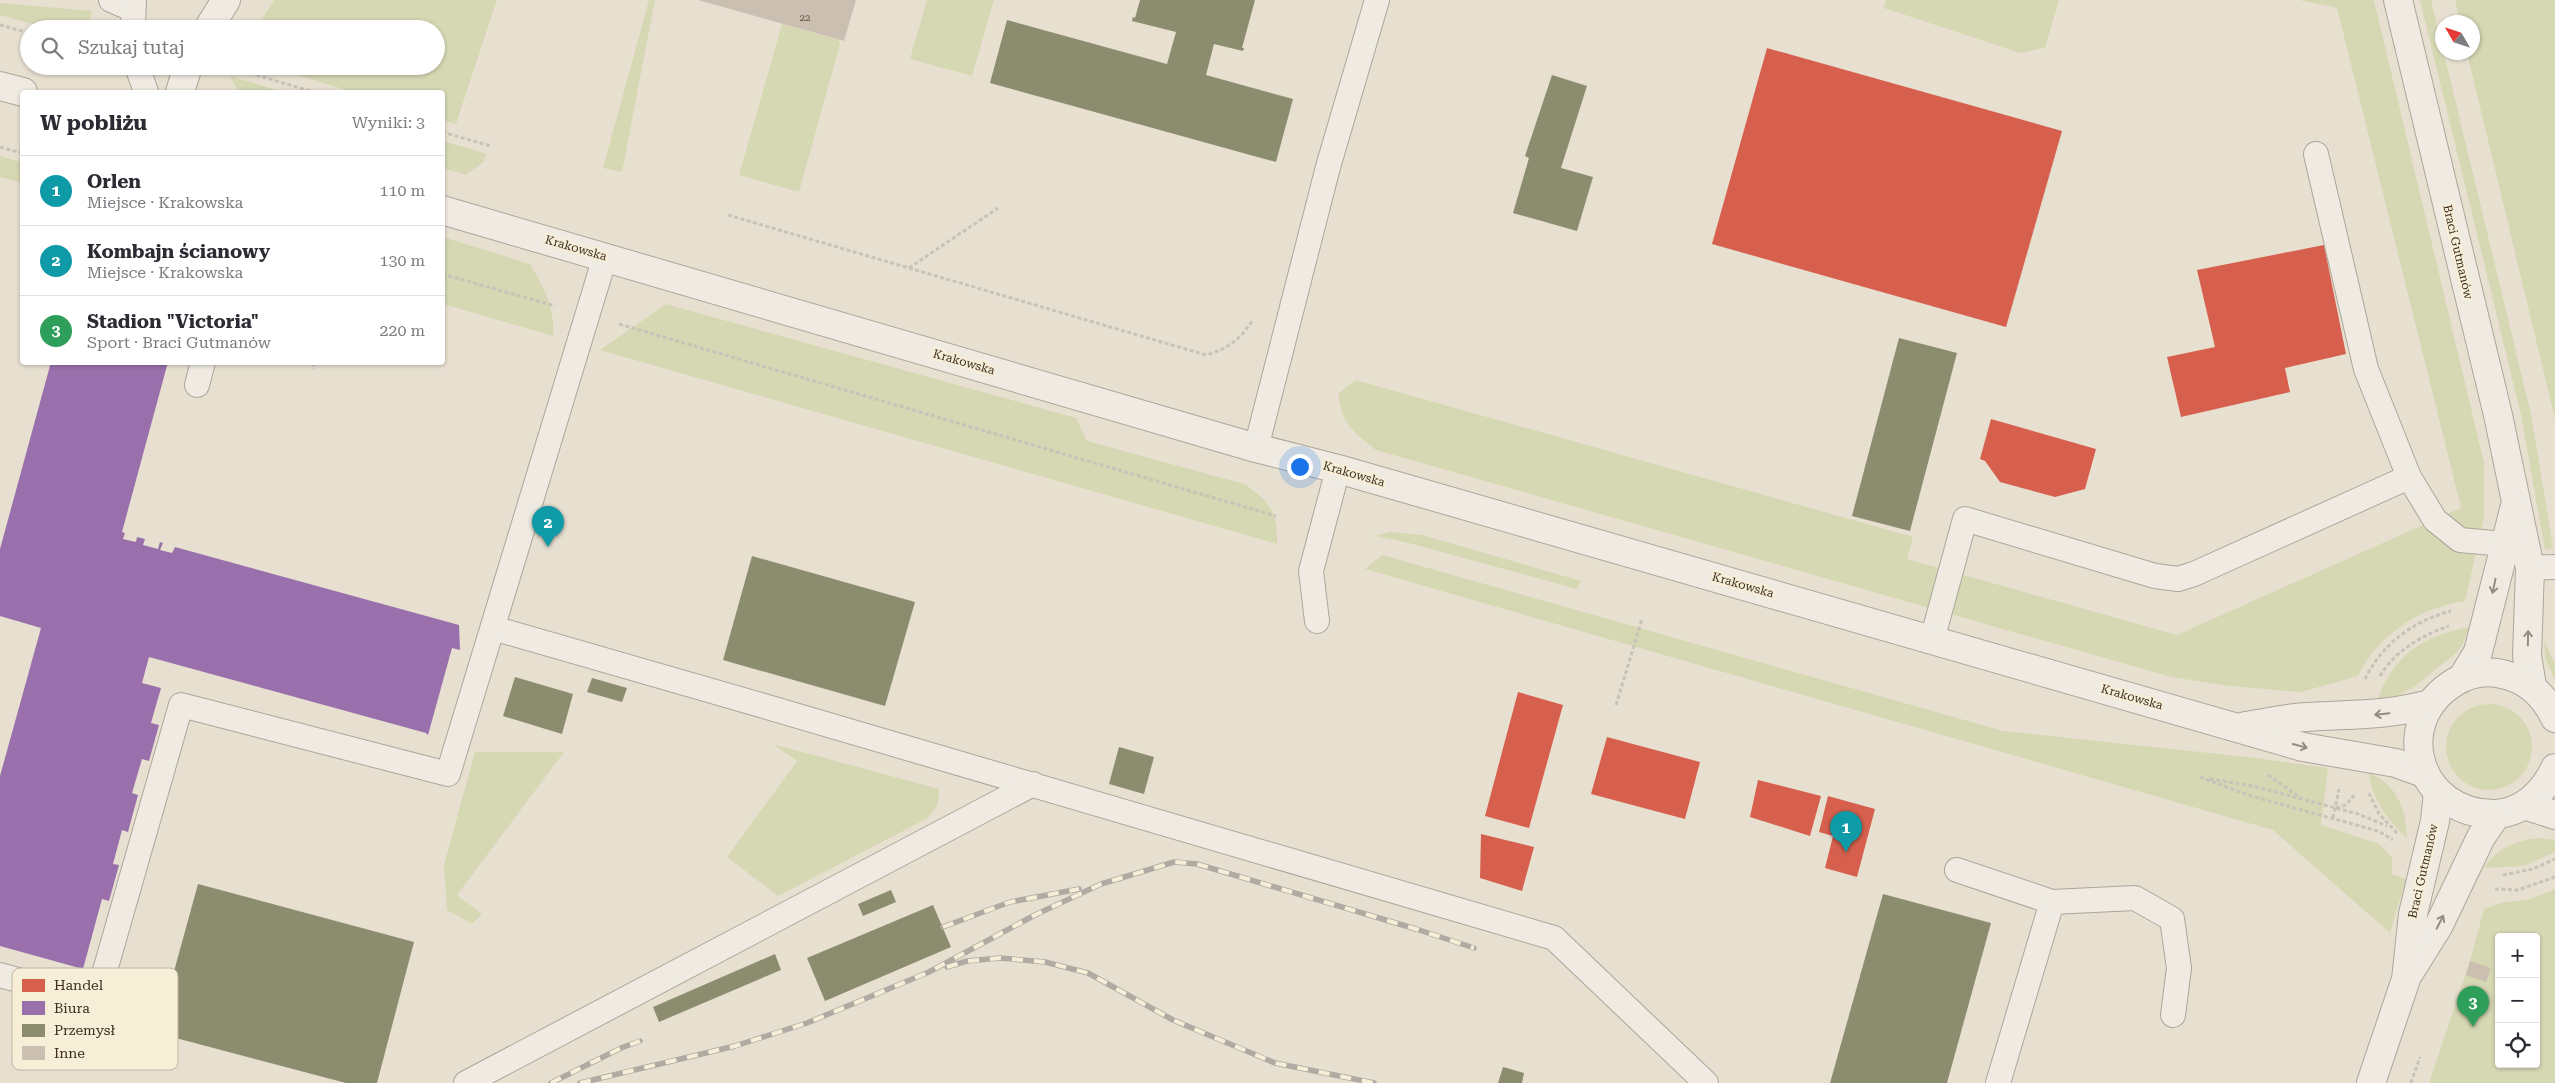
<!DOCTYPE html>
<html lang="pl">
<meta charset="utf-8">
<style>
:root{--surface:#fff;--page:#f2f2f3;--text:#2b2b33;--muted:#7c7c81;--line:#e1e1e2;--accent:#7c3aed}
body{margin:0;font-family:"Roboto Serif",serif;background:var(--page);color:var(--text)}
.controls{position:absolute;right:15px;bottom:15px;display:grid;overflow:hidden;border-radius:5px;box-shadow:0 1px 4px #0004}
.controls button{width:45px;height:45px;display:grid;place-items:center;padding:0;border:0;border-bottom:1px solid var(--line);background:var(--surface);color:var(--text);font:25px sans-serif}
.compass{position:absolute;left:2435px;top:15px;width:45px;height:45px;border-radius:50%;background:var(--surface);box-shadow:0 1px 4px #0004;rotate:309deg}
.you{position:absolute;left:1299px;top:466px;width:18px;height:18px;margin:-12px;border:4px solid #fff;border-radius:50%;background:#1a73e8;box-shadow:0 0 0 8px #1a73e833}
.badge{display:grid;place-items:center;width:32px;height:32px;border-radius:50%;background:var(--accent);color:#fff;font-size:16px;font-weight:700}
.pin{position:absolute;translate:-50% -41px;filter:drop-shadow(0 1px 2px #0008)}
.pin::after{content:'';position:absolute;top:26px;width:18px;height:15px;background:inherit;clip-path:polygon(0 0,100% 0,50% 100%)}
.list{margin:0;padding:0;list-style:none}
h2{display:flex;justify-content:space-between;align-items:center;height:65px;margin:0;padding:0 20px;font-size:21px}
h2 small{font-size:16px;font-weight:400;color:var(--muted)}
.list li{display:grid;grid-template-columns:32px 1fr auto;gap:15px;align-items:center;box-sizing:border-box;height:70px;padding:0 20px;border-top:1px solid var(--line)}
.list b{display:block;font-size:19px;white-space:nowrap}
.list p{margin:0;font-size:16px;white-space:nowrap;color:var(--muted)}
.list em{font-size:16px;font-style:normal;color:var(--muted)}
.icon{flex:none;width:28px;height:28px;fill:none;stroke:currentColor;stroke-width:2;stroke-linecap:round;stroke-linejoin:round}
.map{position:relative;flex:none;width:2555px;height:1083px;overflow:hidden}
.search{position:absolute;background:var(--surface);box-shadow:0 1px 4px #0004;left:20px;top:20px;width:425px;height:55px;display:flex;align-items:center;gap:12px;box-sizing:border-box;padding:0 18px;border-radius:28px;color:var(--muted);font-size:19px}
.panel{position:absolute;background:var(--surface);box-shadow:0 1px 4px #0004;left:20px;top:90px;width:425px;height:275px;border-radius:5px}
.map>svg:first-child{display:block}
.green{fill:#d6d7b3;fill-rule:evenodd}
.shops{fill:#d6604d}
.offices{fill:#9970ab}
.industry{fill:#8c8c6e}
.building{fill:#cbbfb2}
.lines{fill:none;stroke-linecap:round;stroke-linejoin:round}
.service-casing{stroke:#ada599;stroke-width:26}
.minor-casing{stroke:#ada599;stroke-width:30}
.tertiary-casing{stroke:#ada599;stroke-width:30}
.path{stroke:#c8c2b9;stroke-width:3;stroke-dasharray:4 2.5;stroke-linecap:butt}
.service{stroke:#efebe3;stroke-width:24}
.minor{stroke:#efebe3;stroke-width:28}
.tertiary{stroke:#efebe3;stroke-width:28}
.rail-casing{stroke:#afaaa2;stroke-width:5.5}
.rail{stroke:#f7eed8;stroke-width:4;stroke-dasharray:11;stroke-linecap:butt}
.oneway{stroke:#968c82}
.labels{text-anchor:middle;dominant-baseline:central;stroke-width:5;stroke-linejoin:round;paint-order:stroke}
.number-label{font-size:10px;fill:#605244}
.street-label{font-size:12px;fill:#3d2e20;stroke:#f7eed8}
.key{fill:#f7eed8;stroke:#bfb4a1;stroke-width:1}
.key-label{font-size:14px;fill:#3d2e20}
</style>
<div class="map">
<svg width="2555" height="1083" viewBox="0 0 2555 1083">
<rect width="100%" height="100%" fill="#e7e0d1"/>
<!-- green -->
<g class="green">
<polygon points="274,0 497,0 456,124 443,120 442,92 353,92 268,66 436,66 436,29 256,29"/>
<polygon points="649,0 655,0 622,172 603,168"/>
<polygon points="927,0 994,0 972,76 910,59"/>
<polygon points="1886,0 2059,0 2045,48 2020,53 1884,8"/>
<path d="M2299,0H2374L2484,463V517L2465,601C2420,607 2378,635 2358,676L2301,692L2230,686L2171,677L1376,450C1353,432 1342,424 1338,394L1356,380L1913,537L1907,559L2177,635L2461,508L2337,8Z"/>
<polygon points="2420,0 2431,0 2531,414 2553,548 2545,550 2521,415"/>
<polygon points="2455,0 2555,0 2555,419 2467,53 2472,52 2472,22 2460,22"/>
<polygon points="0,3 92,11 87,29 51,29 0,15"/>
<polygon points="782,24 839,40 840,44 799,192 739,175"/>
<polygon points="230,76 283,92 239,92"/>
<polygon points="442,141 443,141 487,154 484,161 466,175 443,168"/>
<polygon points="0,156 22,162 22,183 0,177"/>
<path d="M443,237L530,264C544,288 555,307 553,336L443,304Z"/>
<path d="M666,304L1076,418L1087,441L1244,484C1270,501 1278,512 1277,544L600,350Z"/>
<polygon points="1390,532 1422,535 1581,581 1577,589 1405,542 1375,536"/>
<polygon points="1382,555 2003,731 2256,758 2328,768 2321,825 2379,844 2392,857 2392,874 2406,879 2390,933 2273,830 1365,569"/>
<path d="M2469,627C2462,652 2455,654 2436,669C2415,686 2407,696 2378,699C2394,654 2424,636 2469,627Z"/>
<polygon points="2544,640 2555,664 2555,680 2545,657"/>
<circle cx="2489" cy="747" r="43"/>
<polygon points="773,744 939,789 938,804 928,818 778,896 727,857 797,761"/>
<polygon points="475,752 564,752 457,895 482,914 472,924 447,910 444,865"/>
<path d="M2369,773C2397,784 2406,809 2407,838C2388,821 2372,799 2369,773Z"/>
<path d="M2540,838L2555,840V852L2524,866L2483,868C2498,848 2515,840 2540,838Z"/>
<path d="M2555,889V1083H2429L2470,961L2484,909L2505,902L2528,900ZM2499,937H2536V1064H2499Z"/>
</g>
<!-- shops -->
<g class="shops">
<polygon points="1767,48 2062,131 2006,327 1712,244"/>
<polygon points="2324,245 2346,354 2285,368 2290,392 2181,417 2167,357 2215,347 2197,270"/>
<polygon points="1991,419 2096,449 2085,489 2055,497 2000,482 1985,461 1980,459"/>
<polygon points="1518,692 1563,705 1529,828 1485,816"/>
<polygon points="1607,737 1700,762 1685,819 1591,794"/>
<polygon points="1758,780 1821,796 1810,836 1750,817"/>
<polygon points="1828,796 1875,809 1857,877 1825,868 1833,836 1819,832"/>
<polygon points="1481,834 1534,847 1522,891 1480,878"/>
</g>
<!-- offices -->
<polygon class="offices" points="51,362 168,362 122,532 125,533 123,539 136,542 137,537 145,539 143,545 158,549 160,542 163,543 160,550 172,553 175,547 459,625 460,650 452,648 428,735 426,733 149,657 142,683 161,688 151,723 159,725 149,761 142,759 132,793 138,795 128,832 122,830 113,864 119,865 109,901 102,899 83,969 0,946 0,776 41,628 0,616 0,549"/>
<!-- industry -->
<g class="industry">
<polygon points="1140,0 1255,0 1242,48 1244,48 1243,51 1214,44 1206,75 1293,99 1276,162 990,83 1007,20 1167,64 1176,32 1132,21 1133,17 1135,18"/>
<polygon points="1552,75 1587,86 1561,168 1593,177 1577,231 1513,213 1529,158 1525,156"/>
<polygon points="1899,338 1957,353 1910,531 1852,516"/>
<polygon points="752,556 915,602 885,706 723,660"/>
<polygon points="515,677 573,694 562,734 503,716"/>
<polygon points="592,678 627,688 622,702 587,692"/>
<polygon points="1119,747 1154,757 1144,794 1109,784"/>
<polygon points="198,884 414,942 377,1083 346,1083 157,1033"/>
<polygon points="891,890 896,902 863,916 858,904"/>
<polygon points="1883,894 1991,923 1947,1083 1830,1083"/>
<polygon points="933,905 951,947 825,1001 807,958"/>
<polygon points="775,954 781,970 659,1022 653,1007"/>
<polygon points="1503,1067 1524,1073 1522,1083 1498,1083"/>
</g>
<!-- building -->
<g class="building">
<polygon points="698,0 856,0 844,41"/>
<polygon points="2470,961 2491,968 2486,982 2466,975"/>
</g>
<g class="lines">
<defs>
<g id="service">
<polyline points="111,0 132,9"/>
<polyline points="133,29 134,0"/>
<polyline points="137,66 146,92"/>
<polyline points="2316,154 2366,369 2409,477 2435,520 2460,540 2504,544"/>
<polyline points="197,385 203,362"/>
<polyline points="1256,448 1328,167 1377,0"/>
<polyline points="2530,568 2555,567"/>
<polyline points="1317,621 1311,571 1338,469"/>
<polyline points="493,628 764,706 1554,938 1706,1083"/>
<polyline points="1932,640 1965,519 2155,576 2178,579 2194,574 2409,477"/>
<polyline points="1957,870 2052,902 1998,1083"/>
<polyline points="2052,902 2135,898 2172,919 2179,968 2173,1015"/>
<polyline points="0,975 96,1002 181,705 448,774 605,257"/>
<polyline points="466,1083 1033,784"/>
</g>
<g id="minor">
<polyline points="208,29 226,0"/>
<polyline points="180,92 188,66"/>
</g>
<g id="tertiary">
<polyline points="2398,0 2498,415 2530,568 2527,656 2532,686"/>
<polyline points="0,86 23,92"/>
<polyline points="442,210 1256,448 1338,469 2303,747 2396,763 2424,773"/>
<polyline points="2463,677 2478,652 2515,506"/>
<path d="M2555,718C2545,697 2530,681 2506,675C2489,670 2471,672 2455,682C2389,722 2418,815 2495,814C2523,813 2545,791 2555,768"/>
<path d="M2245,726C2266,723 2286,718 2307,717C2351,714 2386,716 2430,704"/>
<polyline points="2524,805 2555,815"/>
<polyline points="2409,973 2439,925 2481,837 2497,814"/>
<polyline points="2371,1083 2406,979 2413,914 2435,821 2438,792"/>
</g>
</defs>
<!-- service casing -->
<use href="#service" class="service-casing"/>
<!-- minor casing -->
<use href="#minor" class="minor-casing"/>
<!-- tertiary casing -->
<use href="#tertiary" class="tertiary-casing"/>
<!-- path -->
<g class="path">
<polyline points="0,25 29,33"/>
<polyline points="225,66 314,92"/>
<polyline points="442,132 491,146"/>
<polyline points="0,147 22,153"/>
<path d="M728,215L1206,355C1227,349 1240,340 1252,321"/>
<polyline points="909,268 998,208"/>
<polyline points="442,274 555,306"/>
<polyline points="619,324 1276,516"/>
<polyline points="313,362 314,369"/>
<path d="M2380,676C2395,651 2422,635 2449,626"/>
<path d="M2365,679C2382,644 2413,621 2451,611"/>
<polyline points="1616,705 1642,619"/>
<polyline points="2268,775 2302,799"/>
<polyline points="2200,777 2251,796 2378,831 2393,840"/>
<polyline points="2210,779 2253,786 2358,814 2387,826"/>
<polyline points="2369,793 2379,814 2397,833"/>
<polyline points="2336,808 2346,805 2356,793"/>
<polyline points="2333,818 2339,789"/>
<polyline points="2503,875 2533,869 2555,859"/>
<polyline points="2495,889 2518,890 2555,877"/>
<polyline points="2411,1083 2420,1057"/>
</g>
<!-- service -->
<use href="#service" class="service"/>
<!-- minor -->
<use href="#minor" class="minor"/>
<!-- tertiary -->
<use href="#tertiary" class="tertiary"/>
<defs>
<g id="rail">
<polyline points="943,927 1010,902 1079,889"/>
<polyline points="947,967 967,961 1000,958 1045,962 1088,973 1173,1020 1275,1063 1374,1083"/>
<polyline points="551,1083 621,1048 640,1041"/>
<polyline points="580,1083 735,1046 807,1023 929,972 1035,915 1101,884 1174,862 1197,864 1416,929 1474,948"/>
</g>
</defs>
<!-- rail casing -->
<use href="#rail" class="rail-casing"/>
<!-- rail -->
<use href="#rail" class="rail"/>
</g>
<!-- one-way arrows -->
<defs><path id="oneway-shaft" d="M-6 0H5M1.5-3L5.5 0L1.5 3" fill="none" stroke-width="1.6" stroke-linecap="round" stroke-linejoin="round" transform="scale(1.25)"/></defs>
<g class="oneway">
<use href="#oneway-shaft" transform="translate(2494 586) rotate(102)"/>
<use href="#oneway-shaft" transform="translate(2528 638) rotate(-89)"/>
<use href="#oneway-shaft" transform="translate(2382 714) rotate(174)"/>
<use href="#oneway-shaft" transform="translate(2300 746) rotate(15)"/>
<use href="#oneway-shaft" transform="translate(2440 922) rotate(-63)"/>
</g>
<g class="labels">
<!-- number labels -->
<g class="number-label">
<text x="805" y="17">22</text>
</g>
<!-- street labels -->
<g class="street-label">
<text transform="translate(576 248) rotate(16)">Krakowska</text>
<text transform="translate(2458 252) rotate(77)">Braci Gutmanów</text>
<text transform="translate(964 362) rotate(16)">Krakowska</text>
<text transform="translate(1354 474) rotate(16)">Krakowska</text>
<text transform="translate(1743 585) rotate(16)">Krakowska</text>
<text transform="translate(2132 697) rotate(16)">Krakowska</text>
<text transform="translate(2423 871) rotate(-77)">Braci Gutmanów</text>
</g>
</g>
<!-- legend -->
<rect x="12" y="968" width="166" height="102" rx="8" class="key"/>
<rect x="22" y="979" width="23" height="13" fill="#d6604d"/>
<rect x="22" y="1001" width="23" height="14" fill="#9970ab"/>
<rect x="22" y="1024" width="23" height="13" fill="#8c8c6e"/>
<rect x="22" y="1046" width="23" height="14" fill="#cbbfb2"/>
<g class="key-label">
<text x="54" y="990">Handel</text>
<text x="54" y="1013">Biura</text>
<text x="54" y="1035">Przemysł</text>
<text x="54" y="1058">Inne</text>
</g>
</svg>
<div class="controls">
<button>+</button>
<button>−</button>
<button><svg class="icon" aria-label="locate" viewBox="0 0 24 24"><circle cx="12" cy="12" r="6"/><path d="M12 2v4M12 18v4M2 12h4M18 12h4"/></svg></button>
</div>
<svg class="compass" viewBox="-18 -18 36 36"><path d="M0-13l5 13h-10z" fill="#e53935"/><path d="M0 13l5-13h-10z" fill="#7c7c81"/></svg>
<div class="you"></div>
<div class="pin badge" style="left:1846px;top:852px;background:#0f9aa8">1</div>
<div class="pin badge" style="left:548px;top:547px;background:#0f9aa8">2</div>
<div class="pin badge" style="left:2473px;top:1027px;background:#2e9e5b">3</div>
<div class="search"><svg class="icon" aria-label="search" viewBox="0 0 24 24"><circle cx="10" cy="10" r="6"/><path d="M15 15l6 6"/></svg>Szukaj tutaj</div>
<section class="panel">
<h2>W pobliżu<small>Wyniki: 3</small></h2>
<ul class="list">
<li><span class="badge" style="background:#0f9aa8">1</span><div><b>Orlen</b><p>Miejsce · Krakowska</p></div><em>110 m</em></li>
<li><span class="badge" style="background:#0f9aa8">2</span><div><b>Kombajn ścianowy</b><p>Miejsce · Krakowska</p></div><em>130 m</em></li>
<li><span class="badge" style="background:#2e9e5b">3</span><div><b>Stadion &quot;Victoria&quot;</b><p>Sport · Braci Gutmanów</p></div><em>220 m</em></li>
</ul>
</section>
</div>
